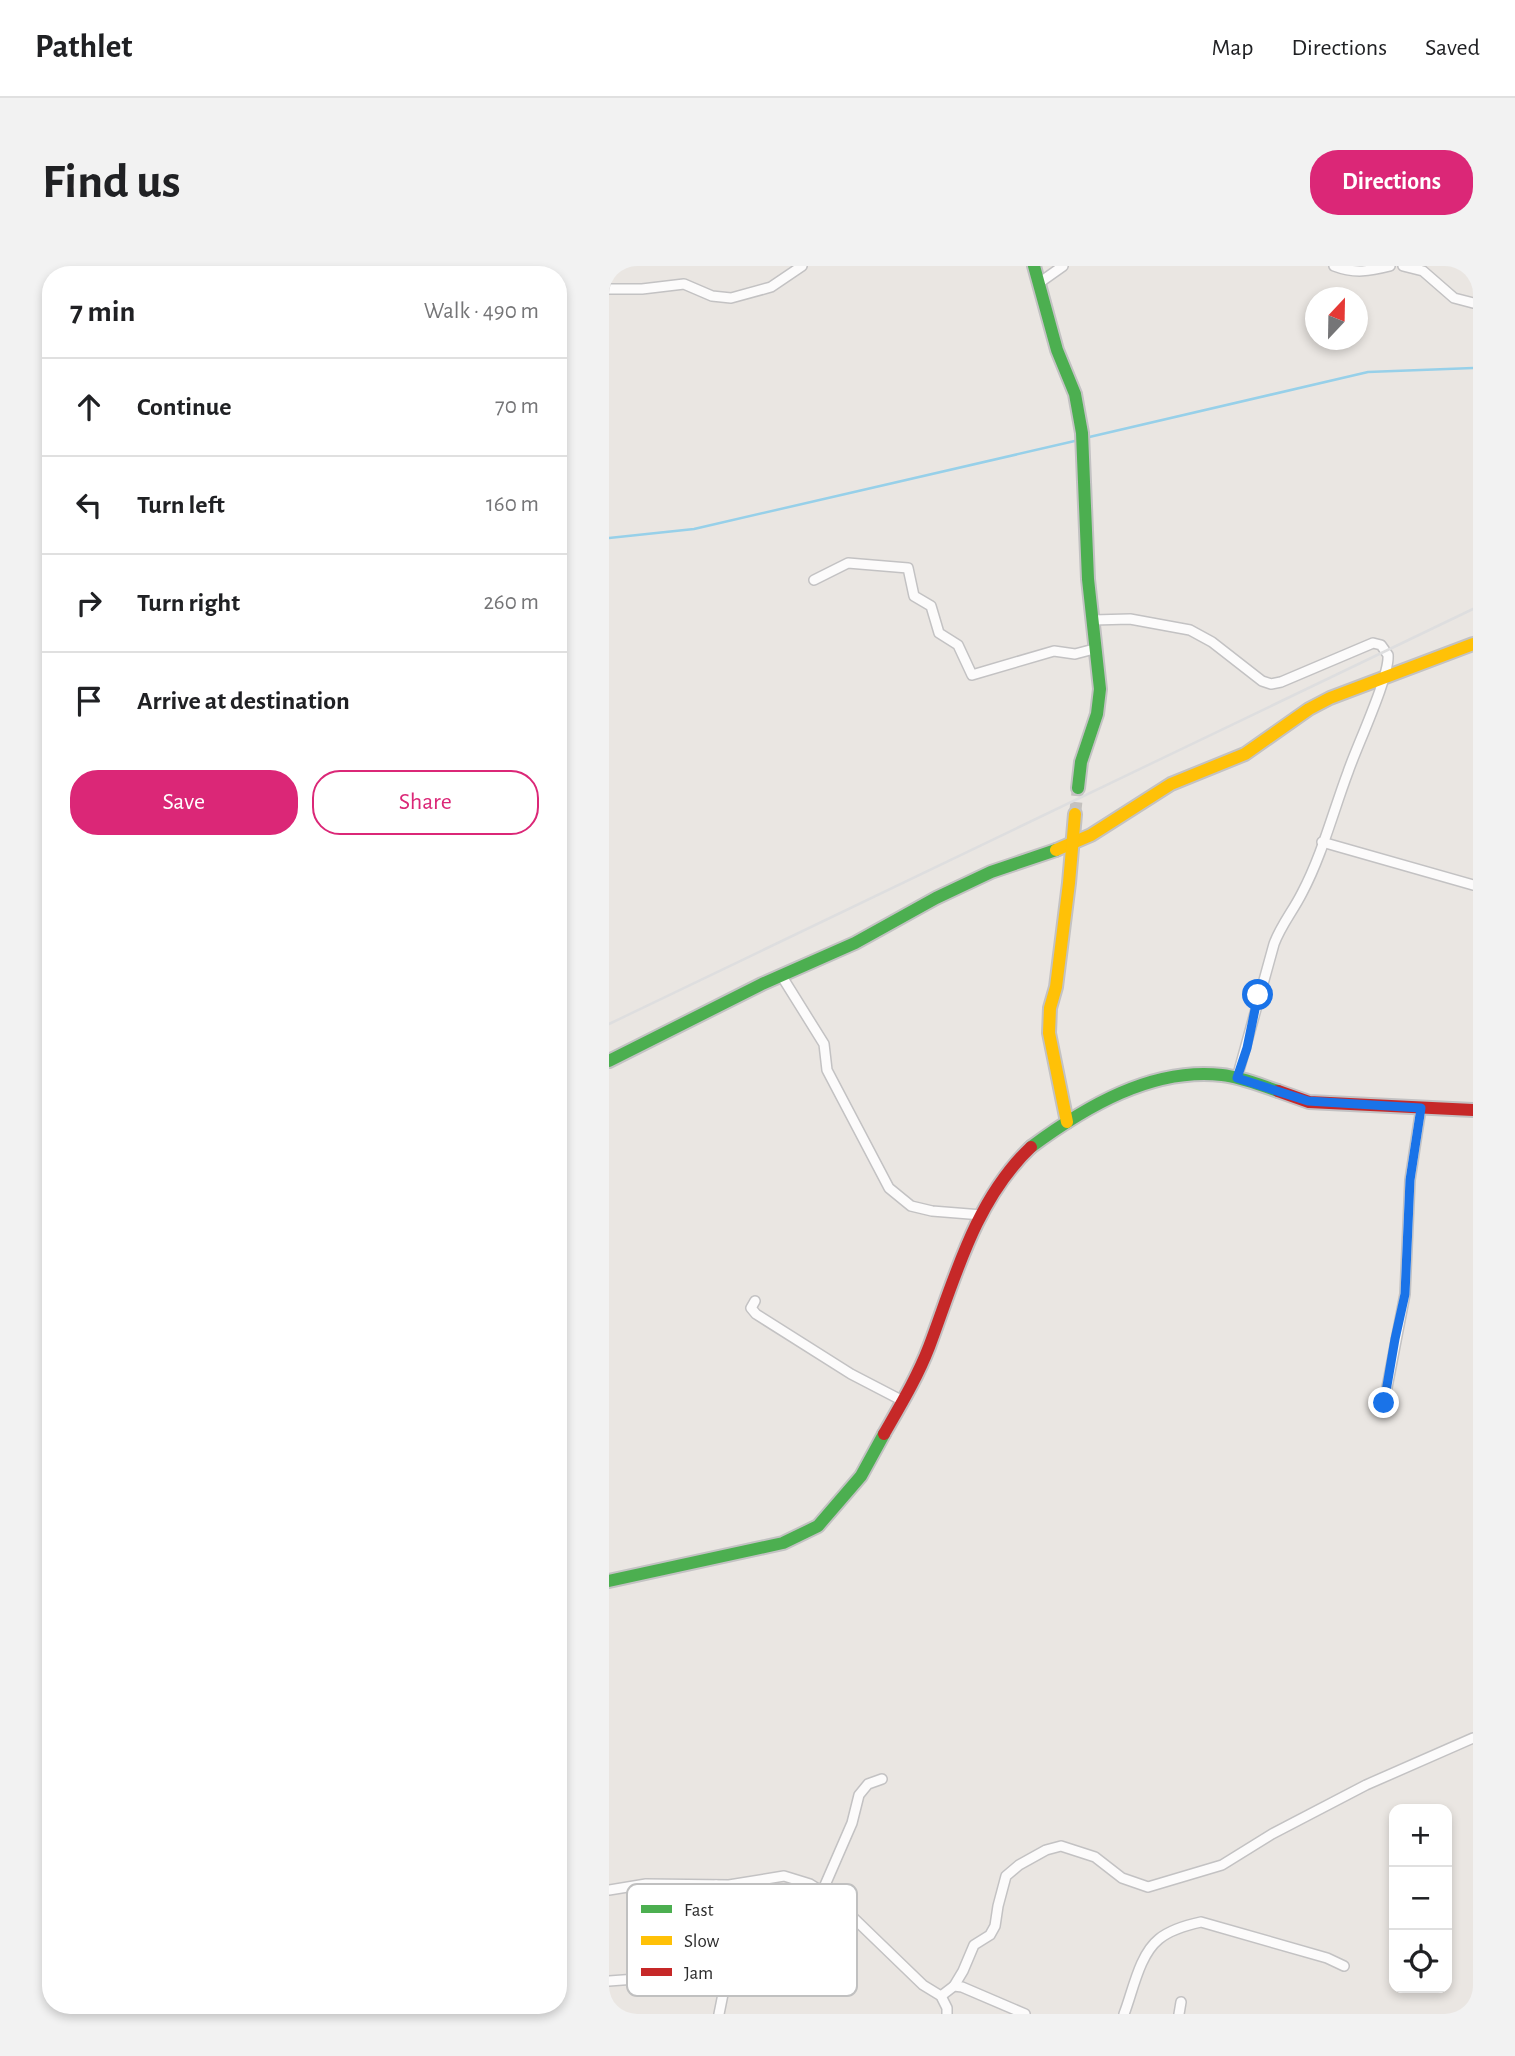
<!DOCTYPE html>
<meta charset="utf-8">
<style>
:root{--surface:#fff;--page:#f2f2f2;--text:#202124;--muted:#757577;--line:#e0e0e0;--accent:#db2777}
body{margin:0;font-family:"Alegreya Sans",sans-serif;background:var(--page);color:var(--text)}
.controls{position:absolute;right:21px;bottom:21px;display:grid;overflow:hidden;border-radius:14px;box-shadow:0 4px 10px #0003}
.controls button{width:63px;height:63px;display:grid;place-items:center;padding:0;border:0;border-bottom:2px solid var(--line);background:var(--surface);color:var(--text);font:35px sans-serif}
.compass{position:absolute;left:696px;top:21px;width:63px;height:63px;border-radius:50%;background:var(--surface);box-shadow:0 4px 10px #0003;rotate:22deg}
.stop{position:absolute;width:21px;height:21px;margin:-16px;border:5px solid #1a73e8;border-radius:50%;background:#fff}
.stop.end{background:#1a73e8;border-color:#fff;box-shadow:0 2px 7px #0008}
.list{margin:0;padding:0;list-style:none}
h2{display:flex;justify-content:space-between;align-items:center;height:91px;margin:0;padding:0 28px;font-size:30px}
h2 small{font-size:23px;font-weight:400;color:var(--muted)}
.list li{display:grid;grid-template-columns:46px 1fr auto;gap:21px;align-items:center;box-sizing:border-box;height:98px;padding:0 28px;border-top:2px solid var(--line)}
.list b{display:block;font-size:26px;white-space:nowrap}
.list em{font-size:23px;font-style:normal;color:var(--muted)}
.actions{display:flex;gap:14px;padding:21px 28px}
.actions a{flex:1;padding:16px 0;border:2px solid var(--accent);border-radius:28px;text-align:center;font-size:24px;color:var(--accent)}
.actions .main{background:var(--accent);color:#fff}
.icon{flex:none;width:38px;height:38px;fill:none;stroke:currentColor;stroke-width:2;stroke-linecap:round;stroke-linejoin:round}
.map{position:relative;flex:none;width:864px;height:1748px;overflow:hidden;border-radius:28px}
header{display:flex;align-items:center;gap:42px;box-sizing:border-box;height:98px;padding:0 35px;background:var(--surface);border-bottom:2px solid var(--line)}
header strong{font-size:33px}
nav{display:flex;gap:38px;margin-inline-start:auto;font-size:24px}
.intro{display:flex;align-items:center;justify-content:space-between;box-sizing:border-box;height:168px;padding:0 42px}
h1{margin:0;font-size:49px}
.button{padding:18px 32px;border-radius:28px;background:var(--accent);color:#fff;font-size:24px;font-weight:700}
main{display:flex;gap:42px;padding:0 42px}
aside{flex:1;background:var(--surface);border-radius:28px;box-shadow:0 4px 10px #0003}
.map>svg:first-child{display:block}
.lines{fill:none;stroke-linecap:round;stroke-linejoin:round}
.stream{stroke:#97d0e9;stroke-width:2.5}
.secondary-tunnel{stroke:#c4c1be;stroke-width:12;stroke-dasharray:12 6;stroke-linecap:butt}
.street-casing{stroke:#c3c2c3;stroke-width:12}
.fast-casing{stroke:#c3c2c3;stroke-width:16}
.slow-casing{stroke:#c3c2c3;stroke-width:16}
.jam-casing{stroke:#c3c2c3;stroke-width:16}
.street{stroke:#fcfbfb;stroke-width:9}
.fast{stroke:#4caf50;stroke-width:12}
.slow{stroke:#ffc107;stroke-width:12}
.jam{stroke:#c62828;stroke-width:12}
.rail{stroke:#dededf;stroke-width:2.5}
.route{stroke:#1a73e8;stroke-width:9}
.key{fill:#fff;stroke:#c0c0c0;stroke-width:2}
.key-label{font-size:19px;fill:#2c2c2c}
</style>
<header>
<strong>Pathlet</strong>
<nav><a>Map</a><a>Directions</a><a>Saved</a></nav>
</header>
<div class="intro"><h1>Find us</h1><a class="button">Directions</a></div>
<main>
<aside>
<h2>7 min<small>Walk · 490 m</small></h2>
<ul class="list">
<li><svg class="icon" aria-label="ahead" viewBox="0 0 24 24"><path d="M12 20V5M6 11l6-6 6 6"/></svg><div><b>Continue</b></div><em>70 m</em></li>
<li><svg class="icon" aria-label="left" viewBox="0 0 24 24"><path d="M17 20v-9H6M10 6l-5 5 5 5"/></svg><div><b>Turn left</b></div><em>160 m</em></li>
<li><svg class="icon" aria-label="right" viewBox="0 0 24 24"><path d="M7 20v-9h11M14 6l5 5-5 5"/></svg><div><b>Turn right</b></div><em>260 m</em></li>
<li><svg class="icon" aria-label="arrive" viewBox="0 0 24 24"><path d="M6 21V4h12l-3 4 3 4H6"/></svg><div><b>Arrive at destination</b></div></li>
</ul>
<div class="actions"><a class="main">Save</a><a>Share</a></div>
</aside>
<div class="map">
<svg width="864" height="1748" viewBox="0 0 864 1748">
<rect width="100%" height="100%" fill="#eae6e2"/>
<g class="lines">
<!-- stream -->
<g class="stream">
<polyline points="476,172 759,106 864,102"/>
<polyline points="0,272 85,263 470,174"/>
</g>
<!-- secondary-tunnel -->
<polyline class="secondary-tunnel" points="466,548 469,522"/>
<defs>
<g id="street">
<path d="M725,0C746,8 761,5 781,0"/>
<polyline points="794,0 814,5 845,32 864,37"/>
<polyline points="430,17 454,0"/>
<polyline points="0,23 33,23 75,18 103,30 122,32 162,21 193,0"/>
<polyline points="205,314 239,297 299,302 305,330 322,340 330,367 349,379 363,409 445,385 466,388 485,383"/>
<path d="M484,354L521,353L581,364L603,376L653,415L662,418L672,416L764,377L772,379L779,389C781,410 747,482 739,506C724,546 713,589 693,627C684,645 672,659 665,678L628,812"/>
<polyline points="713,576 864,619"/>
<polyline points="172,709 215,778 218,804 280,922 302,940 323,945 373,949"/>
<polyline points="146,1035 142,1042 147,1048 242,1108 294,1135"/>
<polyline points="775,1137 796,1028 801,914 812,842"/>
<polyline points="107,1619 119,1637 118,1708 110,1748"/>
<polyline points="0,1624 37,1618 120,1619 175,1610 201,1618 225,1633 314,1719 332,1730 338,1742 338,1748"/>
<polyline points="213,1626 243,1557 250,1529 259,1518 273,1513"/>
<polyline points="0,1715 94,1708 118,1708"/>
<polyline points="345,1720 354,1705 365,1679 381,1669 386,1660 389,1640 397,1610 410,1599 437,1584 452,1580 486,1591 513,1612 539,1621 613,1599 663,1568 757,1519 864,1472"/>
<polyline points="332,1730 345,1720 353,1721 416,1748"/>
<path d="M515,1748C524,1725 530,1689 550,1673C561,1664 578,1659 592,1656L718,1692L735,1700"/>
<polyline points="570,1748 572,1736"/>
</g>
<g id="fast">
<polyline points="425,0 448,84 466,128 473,167 479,313 491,423 488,448 472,496 469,522"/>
<polyline points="0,795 153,718 246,677 327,632 382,606 447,584"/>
<path d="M422,881C476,841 543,801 613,809C632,811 651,819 669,825"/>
<polyline points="0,1315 174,1277 209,1260 252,1210 275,1168"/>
</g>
<g id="slow">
<polyline points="447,584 482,569 562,518 636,488 700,443 721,432 864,378"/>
<polyline points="458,856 440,767 441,742 447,721 460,617 466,548"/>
</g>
<g id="jam">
<polyline points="669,825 700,836 864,844"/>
<path d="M275,1168C291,1140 308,1112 320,1081C346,1012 366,934 422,881"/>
</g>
</defs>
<!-- street casing -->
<use href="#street" class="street-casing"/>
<!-- fast casing -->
<use href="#fast" class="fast-casing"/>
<!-- slow casing -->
<use href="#slow" class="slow-casing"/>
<!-- jam casing -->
<use href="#jam" class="jam-casing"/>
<!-- street -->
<use href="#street" class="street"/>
<!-- fast -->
<use href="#fast" class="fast"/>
<!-- slow -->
<use href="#slow" class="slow"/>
<!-- jam -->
<use href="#jam" class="jam"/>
<!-- rail -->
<polyline class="rail" points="0,758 864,343"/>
</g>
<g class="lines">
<!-- route -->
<polyline class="route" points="649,729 638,782 628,812 699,835 812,842 801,914 796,1028 786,1073 775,1137"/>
</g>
<!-- legend -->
<rect x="18" y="1618" width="230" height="112" rx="10" class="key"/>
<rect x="32" y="1639" width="31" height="8" fill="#4caf50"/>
<rect x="32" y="1670" width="31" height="9" fill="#ffc107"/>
<rect x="32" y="1702" width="31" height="8" fill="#c62828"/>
<g class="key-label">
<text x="75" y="1650">Fast</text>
<text x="75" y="1681">Slow</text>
<text x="75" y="1713">Jam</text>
</g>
</svg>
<div class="controls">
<button>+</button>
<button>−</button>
<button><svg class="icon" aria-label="locate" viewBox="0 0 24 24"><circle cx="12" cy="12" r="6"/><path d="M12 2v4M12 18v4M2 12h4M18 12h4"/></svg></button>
</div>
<svg class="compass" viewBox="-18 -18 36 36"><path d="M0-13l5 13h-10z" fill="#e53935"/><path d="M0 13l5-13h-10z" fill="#757577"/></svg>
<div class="stop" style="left:649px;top:729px"></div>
<div class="stop end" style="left:775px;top:1137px"></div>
</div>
</main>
